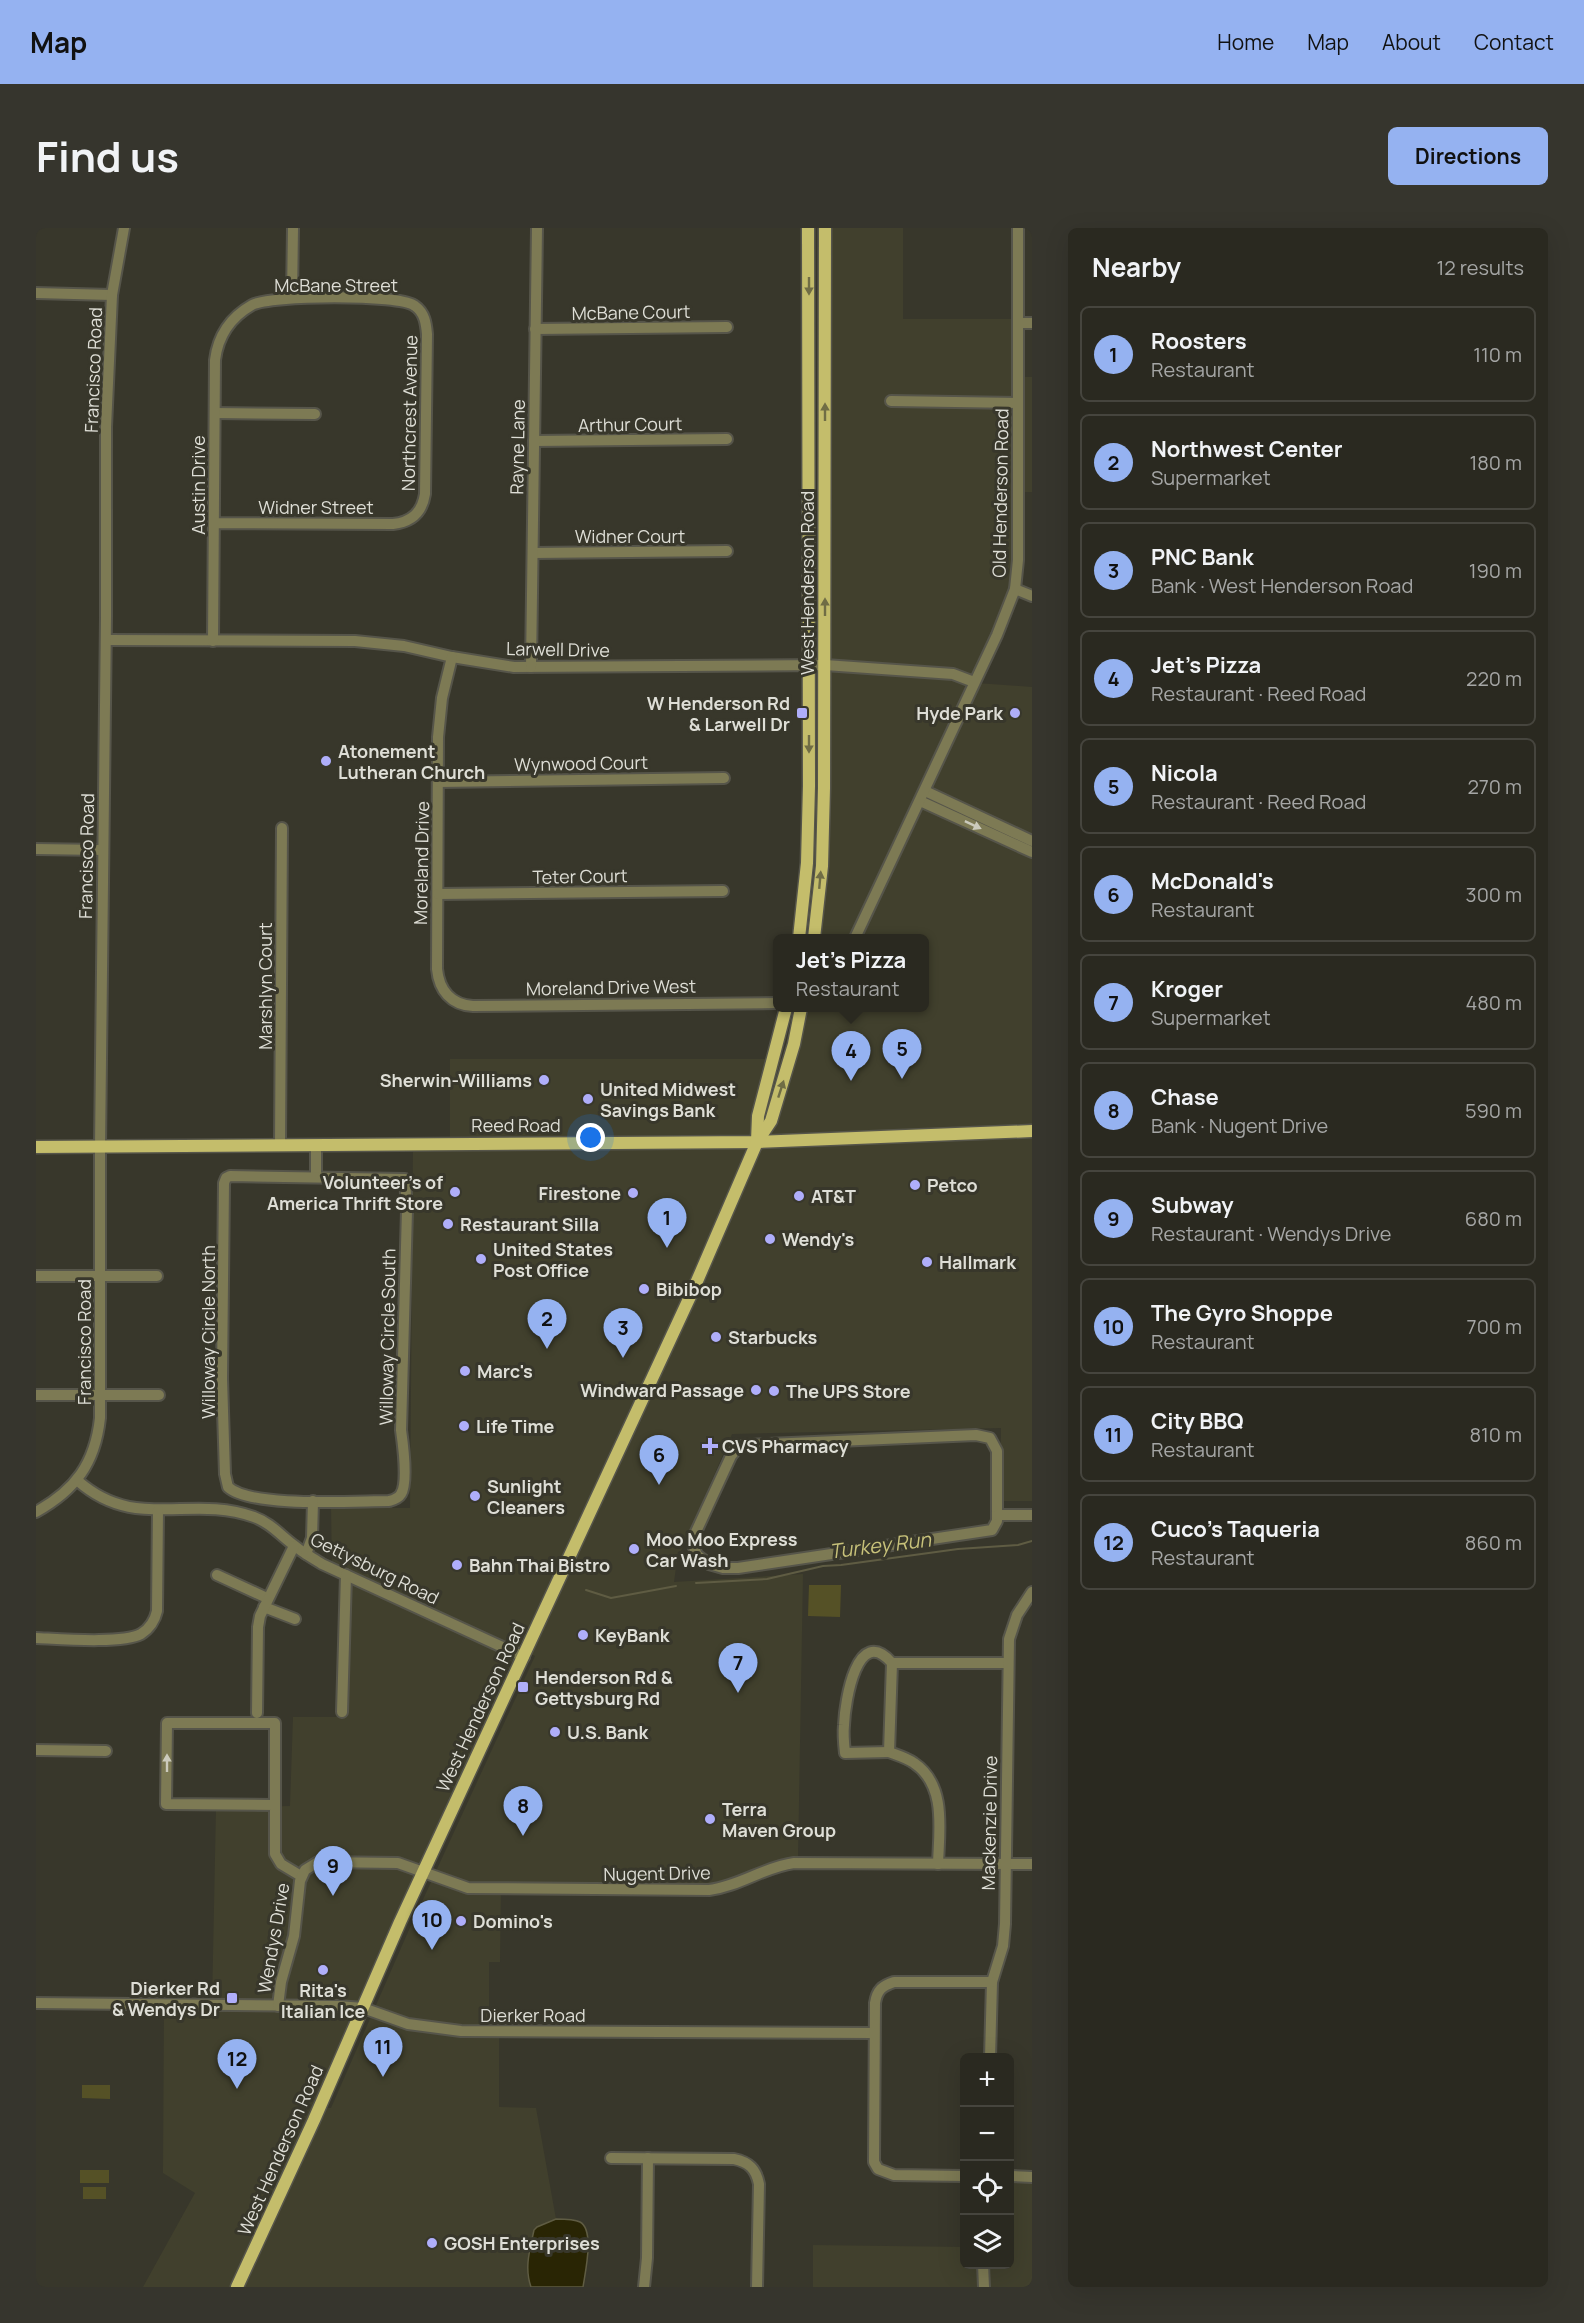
<!DOCTYPE html>
<meta charset="utf-8">
<style>
:root{--surface:#2a2920;--page:#36352d;--text:#f1f3f6;--muted:#a5a6a5;--line:#46453e;--accent:#95b2f1}
body{margin:0;font-family:Manrope,sans-serif;background:var(--page);color:var(--text)}
.controls{position:absolute;right:18px;bottom:18px;display:grid;overflow:hidden;border-radius:9px;box-shadow:0 6px 24px #0002}
.controls button{width:54px;height:54px;display:grid;place-items:center;padding:0;border:0;border-bottom:2px solid var(--line);background:var(--surface);color:var(--text);font:30px sans-serif}
.you{position:absolute;left:555px;top:910px;width:21px;height:21px;margin:-15px;border:4px solid #fff;border-radius:50%;background:#1a73e8;box-shadow:0 0 0 9px #1a73e833}
.badge{display:grid;place-items:center;width:39px;height:39px;border-radius:50%;background:var(--accent);color:#111;font-size:20px;font-weight:700}
.pin{position:absolute;translate:-50% -50px;filter:drop-shadow(0 2px 3px #0008)}
.pin::after{content:'';position:absolute;top:32px;width:21px;height:18px;background:inherit;clip-path:polygon(0 0,100% 0,50% 100%)}
.popup{position:absolute;left:737px;top:706px;width:156px;height:78px;box-sizing:border-box;display:grid;place-content:center;border-radius:9px;background:var(--surface);filter:drop-shadow(0 2px 4px #0005);font-size:20px;white-space:nowrap;color:var(--muted)}
.popup b{font-size:22px;color:var(--text)}
.popup::after{content:'';position:absolute;left:50%;top:100%;margin-left:-12px;border:12px solid transparent;border-top-color:var(--surface)}
.list{margin:0;padding:0;list-style:none}
h2{display:flex;justify-content:space-between;align-items:center;height:78px;margin:0;padding:0 24px;font-size:26px}
h2 small{font-size:20px;font-weight:400;color:var(--muted)}
.list li{display:grid;grid-template-columns:39px 1fr auto;gap:18px;align-items:center;box-sizing:border-box;height:96px;margin:0 12px 12px;padding:0 12px;border:2px solid var(--line);border-radius:9px}
.list b{display:block;font-size:22px;white-space:nowrap}
.list p{margin:0;font-size:20px;white-space:nowrap;color:var(--muted)}
.list em{font-size:20px;font-style:normal;color:var(--muted)}
.icon{flex:none;width:33px;height:33px;fill:none;stroke:currentColor;stroke-width:2;stroke-linecap:round;stroke-linejoin:round}
.map{position:relative;flex:none;width:996px;height:2059px;overflow:hidden;border-radius:9px}
header{display:flex;align-items:center;gap:36px;box-sizing:border-box;height:84px;padding:0 30px;background:var(--accent);color:#111}
header strong{font-size:28px}
nav{display:flex;gap:33px;margin-inline-start:auto;font-size:21px}
.intro{display:flex;align-items:center;justify-content:space-between;box-sizing:border-box;height:144px;padding:0 36px}
h1{margin:0;font-size:42px}
.button{padding:15px 27px;border-radius:9px;background:var(--accent);color:#111;font-size:21px;font-weight:700}
main{display:flex;gap:36px;padding:0 36px}
aside{flex:1;background:var(--surface);border-radius:9px;box-shadow:0 6px 24px #0002}
.map>svg:first-child{display:block}
.built{fill:#41402d;fill-rule:evenodd}
.green{fill:#555126}
.water{fill:#292504;stroke:#5f5c43;stroke-width:1.5}
.lines{fill:none;stroke-linecap:round;stroke-linejoin:round}
.stream{stroke:#5f5c43;stroke-width:2}
.minor-casing{stroke:#56554a;stroke-width:14}
.major-casing{stroke:#56554a;stroke-width:15}
.minor{stroke:#7d7a54;stroke-width:10}
.major{stroke:#c4bd6b;stroke-width:12}
.oneway{fill:#706d45}
.oneway2{fill:#cbcabc}
.poi-dot{fill:#afaefa;stroke:#38372b;stroke-width:2}
.labels{text-anchor:middle;dominant-baseline:central;stroke-width:6;stroke-linejoin:round;paint-order:stroke}
.street-label{font-size:18px;fill:#deded6;stroke:#38372b}
.poi-label{font-size:18px;font-weight:bold;fill:#deded6;stroke:#38372b;text-anchor:start}
.water-label{font-size:20px;font-style:italic;fill:#c8c27a;stroke:#38372b}
</style>
<header>
<strong>Map</strong>
<nav><a>Home</a><a>Map</a><a>About</a><a>Contact</a></nav>
</header>
<div class="intro"><h1>Find us</h1><a class="button">Directions</a></div>
<main>
<div class="map">
<svg width="996" height="2059" viewBox="0 0 996 2059">
<rect width="100%" height="100%" fill="#38372b"/>
<!-- built -->
<g class="built">
<path d="M783,0H867V91H981L982,149H996V264H982L979,352L940,455L996,459V1273H964L965,1200L696,1206L641,1332L638,1354L767,1346L762,1630L742,1632L697,1653L672,1657L465,1655L464,1734H453V1802L463,1803V1879L500,1880L520,1991L501,1999L498,2002L492,2035L491,2046L495,2059H107L159,1965L127,1945L128,1777H176L180,1580L254,1578L257,1489H307L310,1347L296,1341L295,1280H374L377,915H414V831H751L765,780H888V710H774L780,582ZM371,1369L499,1428L372,1704L295,1880H284L488,1429L371,1375Z"/>
<polygon points="974,1947 996,1948 996,2059 777,2059 777,2017 928,2019 928,2036 974,2036"/>
</g>
<!-- green -->
<g class="green">
<polygon points="773,1357 805,1357 804,1389 772,1388"/>
<polygon points="46,1857 74,1857 74,1871 46,1870"/>
<rect x="44" y="1942" width="29" height="13"/>
<rect x="47" y="1959" width="23" height="12"/>
</g>
<!-- water -->
<path class="water" d="M520,1991C528,1991 538,1991 544,1994C559,2002 549,2045 547,2059H495C488,2040 494,2021 498,2002L501,1999Z"/>
<g class="lines">
<!-- stream -->
<g class="stream">
<polyline points="660,1355 731,1351 787,1338 805,1337 922,1321 982,1317 996,1313"/>
<polyline points="550,1362 575,1370 640,1358"/>
</g>
<defs>
<g id="minor">
<polyline points="0,65 76,67"/>
<polyline points="256,70 257,0"/>
<polyline points="983,95 996,95"/>
<polyline points="499,101 691,99"/>
<polyline points="855,173 982,175"/>
<polyline points="179,185 279,186"/>
<polyline points="498,213 691,211"/>
<polyline points="497,325 691,323"/>
<polyline points="979,361 996,368"/>
<polyline points="70,412 319,413 368,418 416,429 478,439 789,437 917,446 938,454"/>
<path d="M177,413L179,132C182,108 195,89 216,77C234,67 364,66 379,78C389,85 390,96 391,106L389,266C386,285 375,294 357,296L178,295"/>
<path d="M416,429L406,470L402,509L401,741C403,762 415,777 437,778L742,775"/>
<polyline points="495,439 501,0"/>
<polyline points="402,554 688,550"/>
<polyline points="889,563 996,613"/>
<polyline points="884,573 996,624"/>
<polyline points="0,621 67,622"/>
<polyline points="402,666 687,663"/>
<polyline points="819,710 961,407 979,361 982,332 982,0"/>
<polyline points="244,917 246,600"/>
<polyline points="280,917 280,948"/>
<path d="M194,948L369,951L371,982L365,1202C367,1216 372,1255 365,1266C362,1271 357,1272 353,1273C318,1273 215,1280 192,1259L189,1246L186,1151L188,955L190,950Z"/>
<polyline points="0,1048 121,1048"/>
<polyline points="0,1167 123,1167"/>
<polygon points="940,1207 954,1210 961,1223 961,1293 956,1302 702,1340 687,1340 673,1336 661,1327 657,1317 659,1306 695,1228 702,1219 710,1217"/>
<path d="M42,1253C100,1304 154,1266 218,1289C235,1295 245,1308 259,1318C267,1325 277,1330 286,1336L488,1429"/>
<path d="M0,1284C39,1262 59,1236 64,1190V920L70,389V199L76,67L88,0"/>
<polyline points="961,1287 996,1287"/>
<polyline points="270,1326 276,1310 277,1273"/>
<polyline points="181,1347 231,1370"/>
<polyline points="228,1379 259,1391"/>
<path d="M0,1410C24,1411 86,1416 105,1406C113,1401 119,1392 121,1383L122,1282"/>
<polyline points="306,1484 310,1347"/>
<polyline points="221,1485 222,1399 224,1388 258,1318"/>
<polyline points="0,1522 70,1523"/>
<path d="M853,1524L809,1525C808,1516 807,1506 808,1497C809,1473 821,1395 856,1435"/>
<polyline points="238,1577 130,1576 131,1495 239,1495 239,1626 245,1636 265,1648"/>
<path d="M902,1636C903,1603 911,1557 878,1535C871,1530 861,1527 853,1524L856,1435H972"/>
<polyline points="0,1775 302,1778 327,1780 372,1796 425,1803 838,1805"/>
<path d="M242,1778L245,1754L258,1708L264,1653L269,1642L282,1634L362,1635L432,1660L673,1662C704,1658 728,1639 758,1635L996,1636"/>
<polyline points="954,1830 956,1754 967,1718 969,1696 973,1411 981,1387 996,1364"/>
<path d="M575,1930L698,1931C713,1934 720,1941 723,1956L721,2059"/>
<path d="M928,1948L858,1947L842,1941L838,1934L839,1775C841,1762 846,1758 858,1754H956"/>
<polyline points="974,1948 996,1949"/>
<polyline points="947,2036 948,2059"/>
<polyline points="608,2059 611,2030 612,1930"/>
</g>
<g id="major">
<polyline points="763,710 771,635 773,558 772,0"/>
<polyline points="778,710 786,638 788,560 789,0"/>
<polyline points="721,913 722,888 750,780"/>
<polyline points="0,919 721,914 996,903"/>
<polyline points="201,2059 278,1892 364,1694 658,1060 721,914 735,893 758,816 765,780"/>
</g>
</defs>
<!-- minor casing -->
<use href="#minor" class="minor-casing"/>
<!-- major casing -->
<use href="#major" class="major-casing"/>
<!-- minor -->
<use href="#minor" class="minor"/>
<!-- major -->
<use href="#major" class="major"/>
</g>
<!-- one-way arrows -->
<defs><path id="oneway-solid" d="M-6-.8H1V-3.2L6.5 0L1 3.2V.8H-6Z" transform="scale(1.5)"/></defs>
<g class="oneway">
<use href="#oneway-solid" transform="translate(773 58) rotate(90)"/>
<use href="#oneway-solid" transform="translate(789 184) rotate(-90)"/>
<use href="#oneway-solid" transform="translate(789 379) rotate(-90)"/>
<use href="#oneway-solid" transform="translate(773 516) rotate(90)"/>
<use href="#oneway-solid" transform="translate(784 652) rotate(-85)"/>
<use href="#oneway-solid" transform="translate(745 861) rotate(-72)"/>
</g>
<g class="oneway2">
<use href="#oneway-solid" transform="translate(937 597) rotate(25)"/>
<use href="#oneway-solid" transform="translate(131 1535) rotate(-90)"/>
</g>
<!-- markers -->
<g class="poi-dot">
<rect x="760" y="479" width="12" height="12" rx="3"/>
<circle cx="979" cy="485" r="6"/>
<circle cx="290" cy="533" r="6"/>
<circle cx="508" cy="852" r="6"/>
<circle cx="552" cy="871" r="6"/>
<circle cx="879" cy="957" r="6"/>
<circle cx="419" cy="964" r="6"/>
<circle cx="597" cy="965" r="6"/>
<circle cx="763" cy="968" r="6"/>
<circle cx="412" cy="996" r="6"/>
<circle cx="734" cy="1011" r="6"/>
<circle cx="445" cy="1031" r="6"/>
<circle cx="891" cy="1034" r="6"/>
<circle cx="608" cy="1061" r="6"/>
<circle cx="680" cy="1109" r="6"/>
<circle cx="429" cy="1143" r="6"/>
<circle cx="720" cy="1162" r="6"/>
<circle cx="738" cy="1163" r="6"/>
<circle cx="428" cy="1198" r="6"/>
<path d="M671 1209h6v6h6v6h-6v6h-6v-6h-6v-6h6z"/>
<circle cx="439" cy="1268" r="6"/>
<circle cx="598" cy="1321" r="6"/>
<circle cx="421" cy="1337" r="6"/>
<circle cx="547" cy="1407" r="6"/>
<rect x="481" y="1453" width="12" height="12" rx="3"/>
<circle cx="519" cy="1504" r="6"/>
<circle cx="674" cy="1591" r="6"/>
<circle cx="425" cy="1693" r="6"/>
<circle cx="287" cy="1742" r="6"/>
<rect x="190" y="1764" width="12" height="12" rx="3"/>
<circle cx="396" cy="2015" r="6"/>
</g>
<g class="labels">
<!-- street labels -->
<g class="street-label">
<text x="300" y="57">McBane Street</text>
<text transform="translate(595 84) rotate(-1)">McBane Court</text>
<text transform="translate(57 142) rotate(-88)">Francisco Road</text>
<text transform="translate(373 185) rotate(-89)">Northcrest Avenue</text>
<text transform="translate(594 196) rotate(-1)">Arthur Court</text>
<text transform="translate(481 219) rotate(-89)">Rayne Lane</text>
<text transform="translate(162 257) rotate(-90)">Austin Drive</text>
<text transform="translate(964 265) rotate(-89)">Old Henderson Road</text>
<text x="280" y="279">Widner Street</text>
<text x="594" y="308">Widner Court</text>
<text transform="translate(771 355) rotate(-90)">West Henderson Road</text>
<text transform="translate(522 421) rotate(1)">Larwell Drive</text>
<text transform="translate(545 535) rotate(-1)">Wynwood Court</text>
<text transform="translate(50 628) rotate(-89)">Francisco Road</text>
<text transform="translate(385 635) rotate(-89)">Moreland Drive</text>
<text transform="translate(544 648) rotate(-1)">Teter Court</text>
<text transform="translate(229 758) rotate(-90)">Marshlyn Court</text>
<text transform="translate(575 759) rotate(-1)">Moreland Drive West</text>
<text x="480" y="897">Reed Road</text>
<text transform="translate(172 1104) rotate(-90)">Willoway Circle North</text>
<text transform="translate(351 1109) rotate(-89)">Willoway Circle South</text>
<text transform="translate(48 1114) rotate(-90)">Francisco Road</text>
<text transform="translate(339 1340) rotate(26)">Gettysburg Road</text>
<text transform="translate(444 1479) rotate(-65)">West Henderson Road</text>
<text transform="translate(953 1595) rotate(-89)">Mackenzie Drive</text>
<text transform="translate(621 1645) rotate(-1)">Nugent Drive</text>
<text transform="translate(237 1710) rotate(-80)">Wendys Drive</text>
<text x="497" y="1787">Dierker Road</text>
<text transform="translate(244 1922) rotate(-66)">West Henderson Road</text>
</g>
<!-- poi labels -->
<g class="poi-label">
<text x="754" y="475" text-anchor="end">W Henderson Rd<tspan x="754" dy="21">&amp; Larwell Dr</tspan></text>
<text x="967" y="485" text-anchor="end">Hyde Park</text>
<text x="302" y="523">Atonement<tspan x="302" dy="21">Lutheran Church</tspan></text>
<text x="496" y="852" text-anchor="end">Sherwin-Williams</text>
<text x="564" y="861">United Midwest<tspan x="564" dy="21">Savings Bank</tspan></text>
<text x="407" y="954" text-anchor="end">Volunteer's of<tspan x="407" dy="21">America Thrift Store</tspan></text>
<text x="891" y="957">Petco</text>
<text x="585" y="965" text-anchor="end">Firestone</text>
<text x="775" y="968">AT&amp;T</text>
<text x="424" y="996">Restaurant Silla</text>
<text x="746" y="1011">Wendy's</text>
<text x="457" y="1021">United States<tspan x="457" dy="21">Post Office</tspan></text>
<text x="903" y="1034">Hallmark</text>
<text x="620" y="1061">Bibibop</text>
<text x="692" y="1109">Starbucks</text>
<text x="441" y="1143">Marc's</text>
<text x="708" y="1162" text-anchor="end">Windward Passage</text>
<text x="750" y="1163">The UPS Store</text>
<text x="440" y="1198">Life Time</text>
<text x="686" y="1218">CVS Pharmacy</text>
<text x="451" y="1258">Sunlight<tspan x="451" dy="21">Cleaners</tspan></text>
<text x="610" y="1311">Moo Moo Express<tspan x="610" dy="21">Car Wash</tspan></text>
<text x="433" y="1337">Bahn Thai Bistro</text>
<text x="559" y="1407">KeyBank</text>
<text x="499" y="1449">Henderson Rd &amp;<tspan x="499" dy="21">Gettysburg Rd</tspan></text>
<text x="531" y="1504">U.S. Bank</text>
<text x="686" y="1581">Terra<tspan x="686" dy="21">Maven Group</tspan></text>
<text x="437" y="1693">Domino's</text>
<text x="184" y="1760" text-anchor="end">Dierker Rd<tspan x="184" dy="21">&amp; Wendys Dr</tspan></text>
<text x="287" y="1762" text-anchor="middle">Rita's<tspan x="287" dy="21">Italian Ice</tspan></text>
<text x="408" y="2015">GOSH Enterprises</text>
</g>
<!-- water labels -->
<g class="water-label">
<text transform="translate(844 1317) rotate(-7)">Turkey Run</text>
</g>
</g>
</svg>
<div class="controls">
<button>+</button>
<button>−</button>
<button><svg class="icon" aria-label="locate" viewBox="0 0 24 24"><circle cx="12" cy="12" r="6"/><path d="M12 2v4M12 18v4M2 12h4M18 12h4"/></svg></button>
<button><svg class="icon" aria-label="layers" viewBox="0 0 24 24"><path d="M12 4l9 5-9 5-9-5zM3 14l9 5 9-5"/></svg></button>
</div>
<div class="you"></div>
<div class="pin badge" style="left:631px;top:1020px">1</div>
<div class="pin badge" style="left:511px;top:1121px">2</div>
<div class="pin badge" style="left:587px;top:1130px">3</div>
<div class="pin badge" style="left:815px;top:853px">4</div>
<div class="popup"><b>Jet's Pizza</b>Restaurant</div>
<div class="pin badge" style="left:866px;top:851px">5</div>
<div class="pin badge" style="left:623px;top:1257px">6</div>
<div class="pin badge" style="left:702px;top:1465px">7</div>
<div class="pin badge" style="left:487px;top:1608px">8</div>
<div class="pin badge" style="left:297px;top:1668px">9</div>
<div class="pin badge" style="left:396px;top:1722px">10</div>
<div class="pin badge" style="left:347px;top:1849px">11</div>
<div class="pin badge" style="left:201px;top:1861px">12</div>
</div>
<aside>
<h2>Nearby<small>12 results</small></h2>
<ul class="list">
<li><span class="badge">1</span><div><b>Roosters</b><p>Restaurant</p></div><em>110 m</em></li>
<li><span class="badge">2</span><div><b>Northwest Center</b><p>Supermarket</p></div><em>180 m</em></li>
<li><span class="badge">3</span><div><b>PNC Bank</b><p>Bank · West Henderson Road</p></div><em>190 m</em></li>
<li><span class="badge">4</span><div><b>Jet's Pizza</b><p>Restaurant · Reed Road</p></div><em>220 m</em></li>
<li><span class="badge">5</span><div><b>Nicola</b><p>Restaurant · Reed Road</p></div><em>270 m</em></li>
<li><span class="badge">6</span><div><b>McDonald's</b><p>Restaurant</p></div><em>300 m</em></li>
<li><span class="badge">7</span><div><b>Kroger</b><p>Supermarket</p></div><em>480 m</em></li>
<li><span class="badge">8</span><div><b>Chase</b><p>Bank · Nugent Drive</p></div><em>590 m</em></li>
<li><span class="badge">9</span><div><b>Subway</b><p>Restaurant · Wendys Drive</p></div><em>680 m</em></li>
<li><span class="badge">10</span><div><b>The Gyro Shoppe</b><p>Restaurant</p></div><em>700 m</em></li>
<li><span class="badge">11</span><div><b>City BBQ</b><p>Restaurant</p></div><em>810 m</em></li>
<li><span class="badge">12</span><div><b>Cuco's Taqueria</b><p>Restaurant</p></div><em>860 m</em></li>
</ul>
</aside>
</main>
